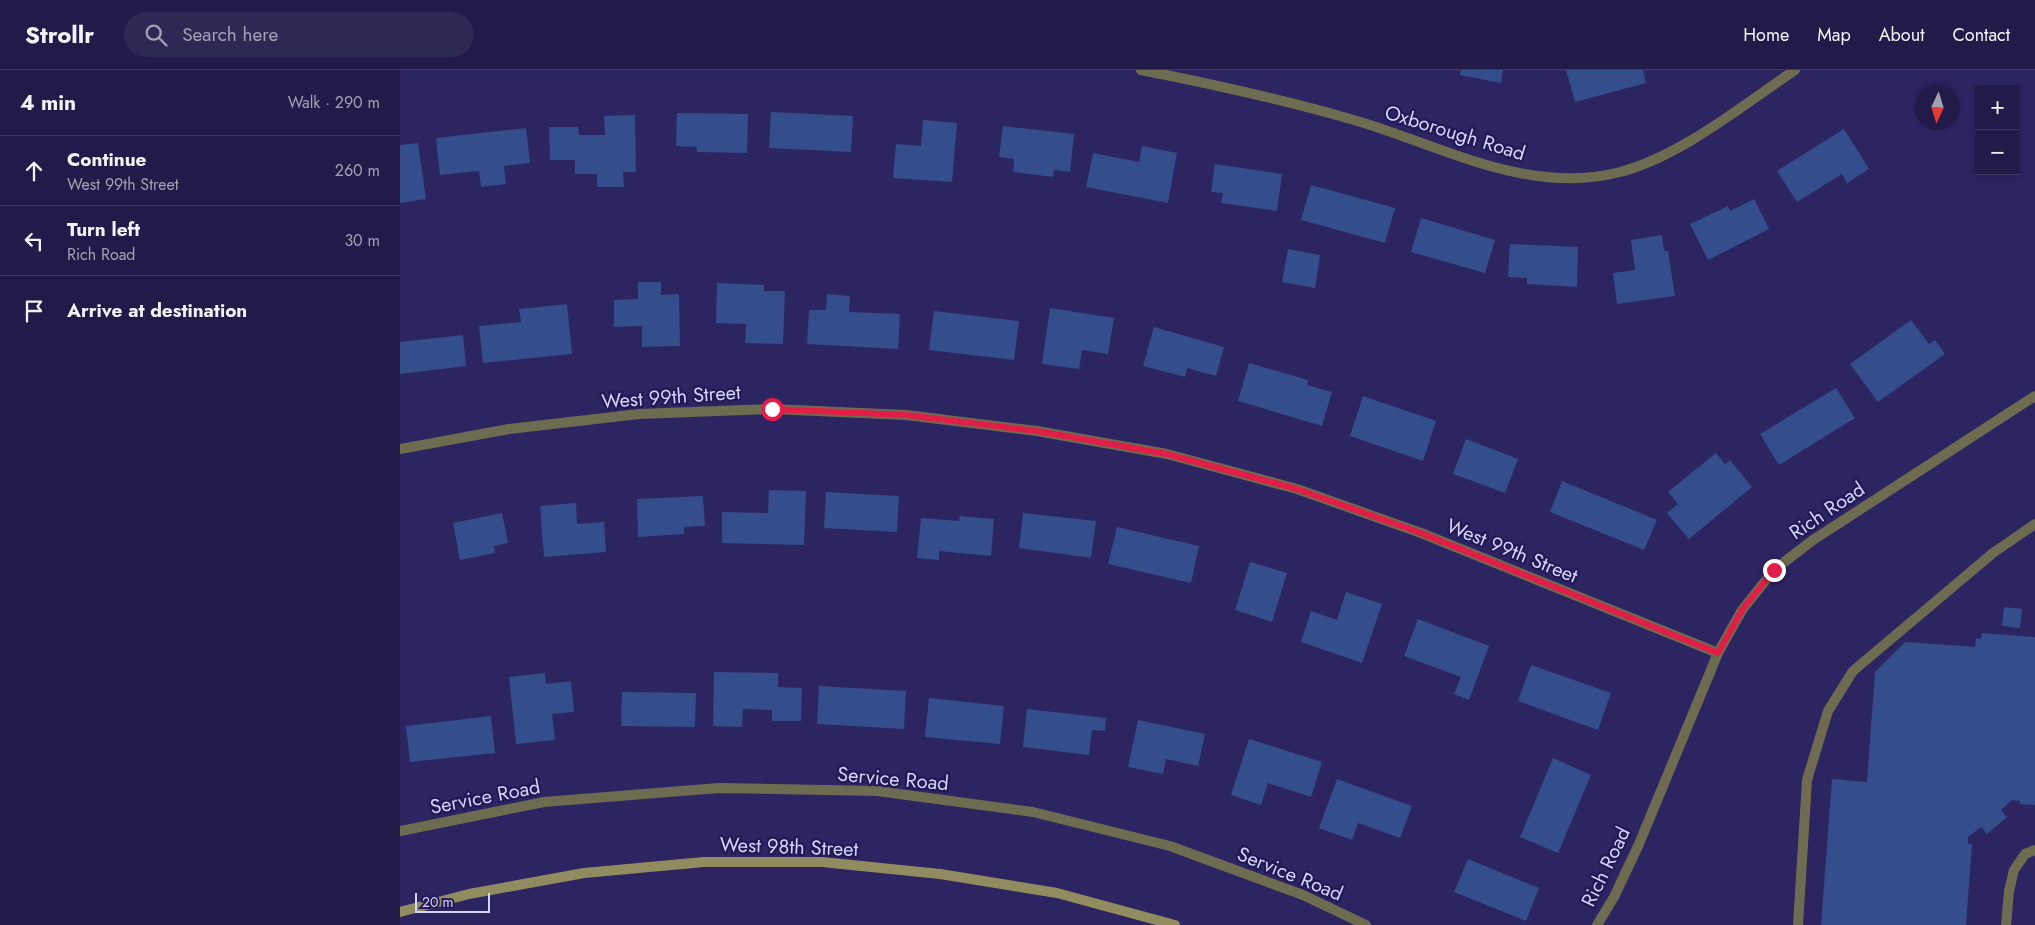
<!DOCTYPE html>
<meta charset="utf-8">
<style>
:root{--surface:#221b4a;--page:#2e2854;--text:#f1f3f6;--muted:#a2a1b5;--line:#3f3962}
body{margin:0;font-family:Jost,sans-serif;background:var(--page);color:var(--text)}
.controls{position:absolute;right:15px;top:15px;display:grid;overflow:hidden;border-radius:0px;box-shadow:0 2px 8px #0003}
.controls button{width:45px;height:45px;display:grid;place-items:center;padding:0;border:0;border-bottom:1px solid var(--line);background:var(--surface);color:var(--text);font:25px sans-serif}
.compass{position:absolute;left:1515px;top:15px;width:45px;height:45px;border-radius:50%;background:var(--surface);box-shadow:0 2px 8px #0003;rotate:184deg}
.scale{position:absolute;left:15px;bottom:12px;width:75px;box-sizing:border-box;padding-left:5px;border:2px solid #d4d5fb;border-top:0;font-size:14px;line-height:18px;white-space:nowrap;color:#d4d5fb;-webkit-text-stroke:4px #241957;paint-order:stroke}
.stop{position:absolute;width:15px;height:15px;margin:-11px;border:4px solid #e11d48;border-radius:50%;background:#fff}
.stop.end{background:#e11d48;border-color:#fff;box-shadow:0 1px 5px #0008}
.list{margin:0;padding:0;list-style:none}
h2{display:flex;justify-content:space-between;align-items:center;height:65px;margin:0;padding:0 20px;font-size:21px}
h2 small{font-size:16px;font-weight:400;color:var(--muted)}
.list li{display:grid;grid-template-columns:32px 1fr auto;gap:15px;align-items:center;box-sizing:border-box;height:70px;padding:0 20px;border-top:1px solid var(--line)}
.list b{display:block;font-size:19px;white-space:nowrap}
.list p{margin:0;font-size:16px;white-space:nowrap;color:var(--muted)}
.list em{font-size:16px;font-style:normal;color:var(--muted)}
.icon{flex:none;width:28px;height:28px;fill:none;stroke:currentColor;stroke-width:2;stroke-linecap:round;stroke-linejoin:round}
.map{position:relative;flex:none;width:1635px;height:855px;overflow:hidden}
header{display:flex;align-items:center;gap:30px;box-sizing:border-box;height:70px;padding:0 25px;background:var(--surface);border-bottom:1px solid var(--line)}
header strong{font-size:24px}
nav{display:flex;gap:28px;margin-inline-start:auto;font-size:18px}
.search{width:350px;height:45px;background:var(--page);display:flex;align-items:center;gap:12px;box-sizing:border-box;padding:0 18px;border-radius:28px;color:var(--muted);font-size:19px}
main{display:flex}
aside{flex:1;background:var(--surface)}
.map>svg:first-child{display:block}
.building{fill:#334e8a}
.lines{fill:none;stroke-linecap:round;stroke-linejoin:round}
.lane{stroke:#6d6c50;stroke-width:10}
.street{stroke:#6d6c50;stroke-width:10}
.secondary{stroke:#908c5f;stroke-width:10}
.route{stroke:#e11d48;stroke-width:6}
.labels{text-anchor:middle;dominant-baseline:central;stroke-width:4.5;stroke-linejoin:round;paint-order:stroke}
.street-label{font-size:20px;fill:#d4d5fb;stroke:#241957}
</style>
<header>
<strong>Strollr</strong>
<div class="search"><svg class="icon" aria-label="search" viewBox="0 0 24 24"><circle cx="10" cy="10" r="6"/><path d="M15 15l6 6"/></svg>Search here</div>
<nav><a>Home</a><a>Map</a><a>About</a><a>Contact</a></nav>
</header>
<main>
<aside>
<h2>4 min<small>Walk · 290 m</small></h2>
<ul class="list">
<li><svg class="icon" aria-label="ahead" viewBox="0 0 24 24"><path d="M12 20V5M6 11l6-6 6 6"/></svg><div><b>Continue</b><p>West 99th Street</p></div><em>260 m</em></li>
<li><svg class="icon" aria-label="left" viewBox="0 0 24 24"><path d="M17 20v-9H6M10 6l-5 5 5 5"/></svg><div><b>Turn left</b><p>Rich Road</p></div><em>30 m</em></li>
<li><svg class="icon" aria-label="arrive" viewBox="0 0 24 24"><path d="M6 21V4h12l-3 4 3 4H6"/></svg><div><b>Arrive at destination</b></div></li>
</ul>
</aside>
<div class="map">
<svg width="1635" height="855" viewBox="0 0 1635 855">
<rect width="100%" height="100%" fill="#2d2462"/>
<!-- building -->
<g class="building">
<polygon points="1061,0 1103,0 1101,13 1060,5"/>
<polygon points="1166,0 1243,0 1246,13 1175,32"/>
<polygon points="371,42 453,46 451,82 369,78"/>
<polygon points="277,43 348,44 347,83 297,82 297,77 276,76"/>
<polygon points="235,45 236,102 223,102 224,117 197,117 197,104 175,104 175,90 150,90 149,57 178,57 179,65 205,65 204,46"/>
<polygon points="523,50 557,53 552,112 493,108 496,74 521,76"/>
<polygon points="603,56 674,64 670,102 654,100 653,107 613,102 614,89 599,87"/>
<polygon points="126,58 130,93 104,96 106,114 81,117 79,101 40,105 36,68"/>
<polygon points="1444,59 1469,99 1447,113 1442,104 1397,132 1377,101"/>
<polygon points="18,73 26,129 0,133 0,75"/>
<polygon points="742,76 777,83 768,133 686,117 693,83 739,92"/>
<polygon points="815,94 882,104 877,141 821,133 823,123 811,122"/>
<polygon points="911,115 995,138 985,173 901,150"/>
<polygon points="1354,129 1369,159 1308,190 1290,154 1328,136 1330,141"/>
<polygon points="1021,148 1095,170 1085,203 1011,182"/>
<polygon points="1262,165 1264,181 1268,181 1275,226 1217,234 1213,203 1235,200 1231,170"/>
<polygon points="1110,174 1178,177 1177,217 1127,214 1127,208 1108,207"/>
<polygon points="888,179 920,185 915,218 882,212"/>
<polygon points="238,212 261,212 261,225 279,224 280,276 242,277 242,256 214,257 214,230 238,229"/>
<polygon points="317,213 364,215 364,221 385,221 383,274 345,273 346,254 316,253"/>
<polygon points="427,224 450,226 449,242 500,244 498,279 407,274 409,240 426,240"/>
<polygon points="167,234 172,284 83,293 79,256 121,252 119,239"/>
<polygon points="650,238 714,248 708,284 682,280 679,299 642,294"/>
<polygon points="534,241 619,251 614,290 529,280"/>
<polygon points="1511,250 1529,274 1535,270 1545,284 1478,332 1450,294"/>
<polygon points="754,257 824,277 816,306 787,298 785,307 743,296"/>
<polygon points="63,265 66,296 0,304 0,272"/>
<polygon points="849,293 908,310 907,315 932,322 922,356 838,331"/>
<polygon points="1436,318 1455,348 1379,395 1360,364"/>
<polygon points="963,326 1036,351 1023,391 950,366"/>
<polygon points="1066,369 1118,389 1105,423 1053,404"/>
<polygon points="1316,383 1325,394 1330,390 1352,417 1289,469 1267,443 1278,434 1268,422"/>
<polygon points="1162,411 1257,450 1244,480 1150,442"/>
<polygon points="369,420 406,421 404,475 322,473 322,442 368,443"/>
<polygon points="426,422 499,426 497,462 424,458"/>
<polygon points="303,426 305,456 284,457 284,464 238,467 237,429"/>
<polygon points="176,433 177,454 204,452 206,482 144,487 140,436"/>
<polygon points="102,443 108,473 94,476 95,483 60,490 53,453"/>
<polygon points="623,443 696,451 691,488 619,478"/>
<polygon points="560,446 594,449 591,486 539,481 539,490 517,488 521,448 559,451"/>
<polygon points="717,457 799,476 791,513 708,494"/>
<polygon points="850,492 887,503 872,552 835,540"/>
<polygon points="946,522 982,534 962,593 901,572 911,541 937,550"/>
<polygon points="1604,537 1622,539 1620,558 1602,556"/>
<polygon points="1018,549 1089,576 1069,630 1054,624 1061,607 1004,586"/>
<polygon points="1582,563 1635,567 1635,735 1620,734 1620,731 1612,730 1601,740 1607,747 1587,764 1581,757 1568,767 1568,774 1572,774 1566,855 1421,855 1432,709 1467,712 1475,602 1505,572 1575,577 1576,568 1581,569"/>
<polygon points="1131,595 1211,623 1198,660 1118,631"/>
<polygon points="314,602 378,603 378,617 402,618 401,651 372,651 372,640 343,639 342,657 313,656"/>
<polygon points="145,603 146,614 171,611 174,642 152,644 155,670 116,674 109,607"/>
<polygon points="419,616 506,621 504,659 417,654"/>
<polygon points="222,622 296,623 295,657 221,656"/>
<polygon points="529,628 604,636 600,674 525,667"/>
<polygon points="627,639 706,648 705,661 692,660 689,685 623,677"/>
<polygon points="91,646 95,683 10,692 6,656"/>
<polygon points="738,650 805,664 798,696 766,689 763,704 728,697"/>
<polygon points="849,669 922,692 911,727 868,713 861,735 831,725"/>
<polygon points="1153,688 1191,705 1158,783 1120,767"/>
<polygon points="937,709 1012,736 1000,768 958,753 952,770 919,758"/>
<polygon points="1068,789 1139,818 1126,851 1054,822"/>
</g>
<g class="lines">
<!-- lane -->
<g class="lane">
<polyline points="1398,855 1407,710 1428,641 1453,601 1593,483 1635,454"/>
<polyline points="1606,855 1609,821 1614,800 1625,784 1635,780"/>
</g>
<!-- street -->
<g class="street">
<path d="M741,0C813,14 884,30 954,50C1040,75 1128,126 1220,102C1281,86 1343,35 1395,0"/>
<polyline points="0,379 109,359 239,344 372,339 506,345 637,361 767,384 897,419 1021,463 1318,583"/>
<polyline points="0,761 144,732 319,718 477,721 633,742 770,776 903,825 966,855"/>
<polyline points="1197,855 1214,827 1239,774 1318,583 1342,540 1374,500 1413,470 1635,326"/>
</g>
<!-- secondary -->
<polyline class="secondary" points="0,842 69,824 184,803 304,792 422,792 540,804 657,823 775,855"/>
</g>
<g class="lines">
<!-- route -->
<polyline class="route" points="372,339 506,345 637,361 767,384 897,419 1021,463 1318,583 1342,540 1374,500"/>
</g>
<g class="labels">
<!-- street labels -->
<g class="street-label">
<text transform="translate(1055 63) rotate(17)">Oxborough Road</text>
<text transform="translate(271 327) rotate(-4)">West 99th Street</text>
<text transform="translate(1427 441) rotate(-34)">Rich Road</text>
<text transform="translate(1112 481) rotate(22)">West 99th Street</text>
<text transform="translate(493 709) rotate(5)">Service Road</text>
<text transform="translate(85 727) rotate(-11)">Service Road</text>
<text transform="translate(389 777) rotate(2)">West 98th Street</text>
<text transform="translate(1206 797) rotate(-64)">Rich Road</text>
<text transform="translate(890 804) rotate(22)">Service Road</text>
</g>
</g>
</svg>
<div class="controls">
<button>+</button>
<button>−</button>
</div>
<svg class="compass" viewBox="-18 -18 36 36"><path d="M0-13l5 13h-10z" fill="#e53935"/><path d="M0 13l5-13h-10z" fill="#a2a1b5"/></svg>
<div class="scale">20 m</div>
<div class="stop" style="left:372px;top:339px"></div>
<div class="stop end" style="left:1374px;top:500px"></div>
</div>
</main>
